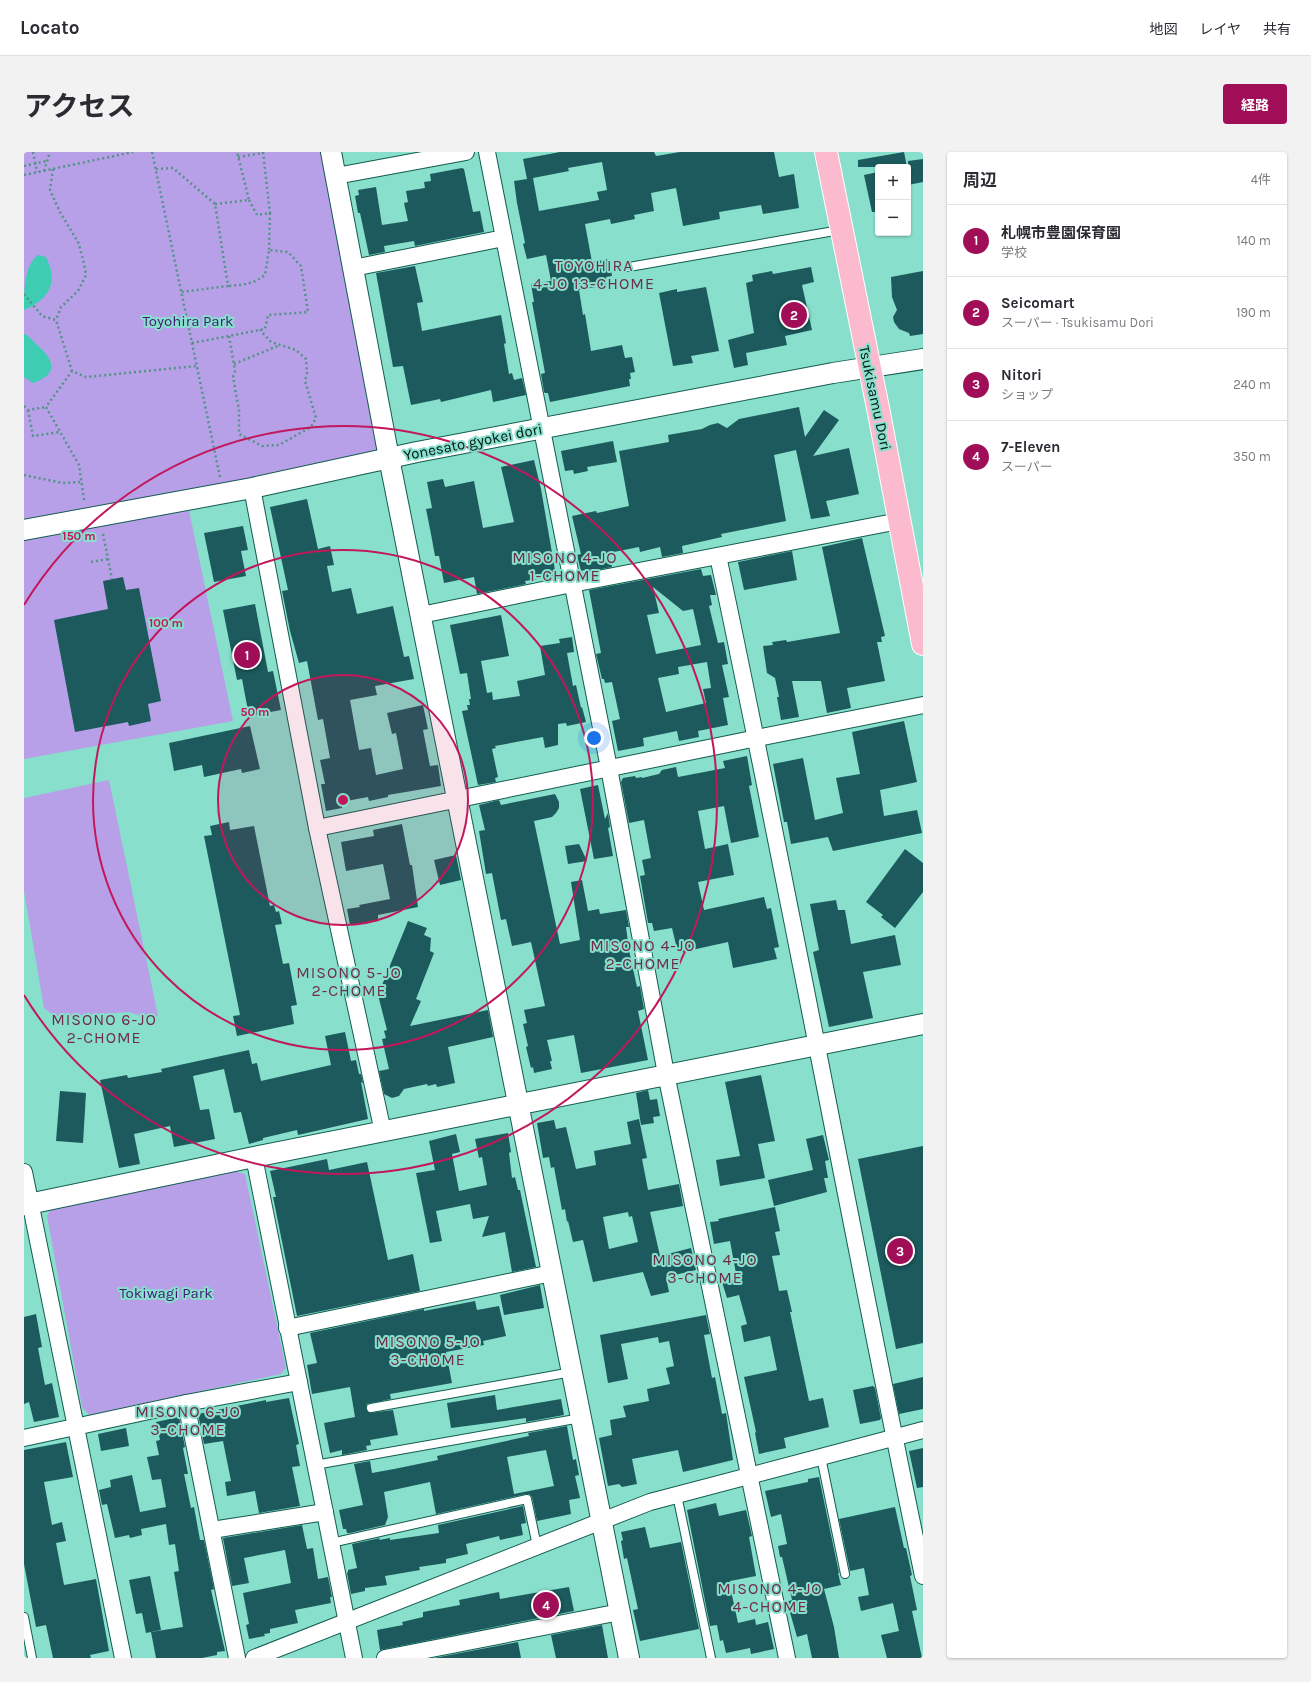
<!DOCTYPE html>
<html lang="ja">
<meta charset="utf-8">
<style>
:root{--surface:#fff;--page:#f2f2f3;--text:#2b2b33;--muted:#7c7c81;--line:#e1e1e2;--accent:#9f0e57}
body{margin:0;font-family:Karla,"Noto Sans JP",sans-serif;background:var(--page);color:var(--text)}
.controls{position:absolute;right:12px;top:12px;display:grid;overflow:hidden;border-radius:4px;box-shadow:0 1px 3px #0004}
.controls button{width:36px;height:36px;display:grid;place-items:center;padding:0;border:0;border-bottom:1px solid var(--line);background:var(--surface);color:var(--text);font:20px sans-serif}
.you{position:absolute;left:570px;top:586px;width:14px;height:14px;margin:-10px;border:3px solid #fff;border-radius:50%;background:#1a73e8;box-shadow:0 0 0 6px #1a73e833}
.badge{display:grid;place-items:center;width:26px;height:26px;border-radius:50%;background:var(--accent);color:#fff;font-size:13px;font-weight:700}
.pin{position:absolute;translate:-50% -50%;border:2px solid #fff;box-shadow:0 1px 4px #0006}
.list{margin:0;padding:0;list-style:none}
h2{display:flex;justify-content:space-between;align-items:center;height:52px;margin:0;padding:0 16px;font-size:17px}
h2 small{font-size:13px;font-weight:400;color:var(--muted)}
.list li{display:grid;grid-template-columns:26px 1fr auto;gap:12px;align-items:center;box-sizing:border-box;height:72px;padding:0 16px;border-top:1px solid var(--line)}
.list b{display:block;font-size:15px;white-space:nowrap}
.list p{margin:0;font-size:13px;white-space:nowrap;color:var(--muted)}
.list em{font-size:13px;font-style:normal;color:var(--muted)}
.map{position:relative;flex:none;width:899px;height:1506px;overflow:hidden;border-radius:4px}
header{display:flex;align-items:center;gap:24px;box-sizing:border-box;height:56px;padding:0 20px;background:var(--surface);border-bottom:1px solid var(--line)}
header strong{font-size:19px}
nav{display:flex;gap:22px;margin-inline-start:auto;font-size:14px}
.intro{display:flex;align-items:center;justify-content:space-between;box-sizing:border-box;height:96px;padding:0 24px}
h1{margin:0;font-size:28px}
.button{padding:10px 18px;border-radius:4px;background:var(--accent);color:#fff;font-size:14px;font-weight:700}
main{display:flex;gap:24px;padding:0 24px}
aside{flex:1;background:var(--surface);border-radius:4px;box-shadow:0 1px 3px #0004}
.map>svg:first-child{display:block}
.green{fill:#b7a0e8}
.water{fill:#3eccb3}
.building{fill:#1c5a5d;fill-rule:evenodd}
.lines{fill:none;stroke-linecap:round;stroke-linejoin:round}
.service-casing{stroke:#135c50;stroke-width:10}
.minor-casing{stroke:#135c50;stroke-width:18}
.tertiary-casing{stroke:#135c50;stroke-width:22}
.trunk-casing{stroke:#fff;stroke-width:24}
.path{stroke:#539386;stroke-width:2.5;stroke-dasharray:2 3;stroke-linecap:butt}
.service{stroke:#fff;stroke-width:8}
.minor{stroke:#fff;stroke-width:16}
.tertiary{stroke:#fff;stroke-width:20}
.trunk{stroke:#fbbace;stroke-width:22}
.ring{fill:none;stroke:#c2185b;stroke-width:2}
.labels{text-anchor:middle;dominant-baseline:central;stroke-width:4;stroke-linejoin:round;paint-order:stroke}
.park-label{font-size:15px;fill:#421674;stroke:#87dfcc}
.street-label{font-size:15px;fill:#001914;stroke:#87dfcc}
.neighbourhood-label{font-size:16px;letter-spacing:1px;fill:#702d47;stroke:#87dfcc}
.centre{fill:#c2185b;stroke:#87dfcc;stroke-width:2}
.ring-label{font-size:12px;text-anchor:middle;font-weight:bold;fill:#c2185b;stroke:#87dfcc;stroke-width:4;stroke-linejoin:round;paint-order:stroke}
</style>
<header>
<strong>Locato</strong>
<nav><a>地図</a><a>レイヤ</a><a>共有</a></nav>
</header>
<div class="intro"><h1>アクセス</h1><a class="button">経路</a></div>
<main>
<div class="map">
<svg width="899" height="1506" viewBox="0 0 899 1506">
<rect width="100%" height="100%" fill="#87dfcc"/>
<!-- green -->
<g class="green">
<polygon points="0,0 300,0 356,299 161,339 209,569 0,607"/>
<polygon points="85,628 134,864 126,867 105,860 32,865 20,856 0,739 0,646"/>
<polygon points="205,1018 221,1022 262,1216 257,1222 65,1263 58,1255 23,1064 27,1056"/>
</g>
<!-- water -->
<g class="water">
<path d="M14,103L22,105C35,131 25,147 0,158C0,139 0,113 14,103Z"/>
<path d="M0,182C6,184 8,188 12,192C30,207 36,222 9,231L0,225Z"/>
</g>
<!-- building -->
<g class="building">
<path d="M536,0H630L632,4L656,0H750L755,25L770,22L775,56L739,62L737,53L695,60L696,67L659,74L652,36L627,41L630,59L610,63L611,67L587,72L586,67L561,72L568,110L585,107L588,124L582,125L583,133L555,138L559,163L561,162L567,199L598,193L601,206L608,205L611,220L606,221L607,227H605L606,234L526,250L524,241H521L520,240L517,222L521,221L508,150H510L507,132L527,129L522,103L503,107L499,92L501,91L493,51L490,29L503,27L499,7ZM578,10L583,38L573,40L575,48L515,59L509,26L545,19L544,16Z"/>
<polygon points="880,0 883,15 834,15 834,8"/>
<polygon points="899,7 899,30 884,33 884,9"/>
<polygon points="438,16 440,17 449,60 456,59 460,80 391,94 390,89 360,94 361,100 345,103 336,61 334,61 331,44 335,43 334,38 352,35 358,73 384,69 380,51 384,50 382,39 401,36 400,30 407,29 406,22"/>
<polygon points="854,20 854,60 848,60 840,23"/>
<polygon points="391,114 399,150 393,151 398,179 477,163 482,191 480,192 485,222 488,221 490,228 498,226 502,243 469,250 467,238 417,250 416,247 387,253 379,214 369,215 352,121"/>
<polygon points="787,115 790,130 778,133 788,178 761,184 763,193 722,201 724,213 710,216 704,188 730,181 722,131 729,129 728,123 748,119 749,122"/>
<polygon points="899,119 899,182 886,184 885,181 875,177 870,170 869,165 873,158 868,145 867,125"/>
<polygon points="682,135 695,199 667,204 669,211 649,214 635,141 653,137 653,140"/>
<polygon points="775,255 781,285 800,258 815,268 789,304 825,296 835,342 802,349 806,364 787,367 772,298 750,303 762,369 697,382 698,385 658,394 659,401 638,405 636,395 616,400 615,395 585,401 588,415 562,420 561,418 557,419 553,403 557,402 548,364 572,359 573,361 605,354 595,299 645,290 644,283 678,277 686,273 694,271 703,276 715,267"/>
<polygon points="589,289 593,310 563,315 564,319 550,322 549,318 541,319 537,299"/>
<polygon points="510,308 517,337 532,424 501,429 502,432 453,442 450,425 420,431 415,404 411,404 407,382 402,357 408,356 403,330 419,327 421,335 450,329 459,376 490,370 477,315"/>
<polygon points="283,347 294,397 306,394 310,413 303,414 308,440 327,436 333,462 369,454 380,505 385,504 390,527 351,534 353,543 326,548 335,598 347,596 352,623 379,617 372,581 368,582 363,561 399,553 404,577 399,578 406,614 414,613 417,634 364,643 364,645 345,649 344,645 317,650 318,656 302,659 297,632 301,632 296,608 306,606 299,567 294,568 283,509 275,511 266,479 258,439 264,438 246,355"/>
<polygon points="219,374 224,398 217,399 222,424 190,430 180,381"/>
<polygon points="838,386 861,484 857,485 858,490 853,490 861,529 823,536 827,556 803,561 797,529 768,529 775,565 757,568 753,545 755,545 751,526 743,521 739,494 749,493 748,490 762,488 763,490 816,481 798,395"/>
<polygon points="768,399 773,428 720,438 714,410"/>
<path d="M677,417L679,424L687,423L692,443H686L688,453L685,454L694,491L700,490L704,512L698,513L705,545L699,546L704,573L674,579L675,585L655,589L653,579L619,586L620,594L594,599L588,569L596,567L588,530L581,531L580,527H578L572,502L577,501L565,438ZM629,435L659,459L669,457L677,493L632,502L623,463L635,461ZM683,510L687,536L679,537L682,551L642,560L634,526L655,522L654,515Z"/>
<polygon points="99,425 102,438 115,436 137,549 124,552 127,569 105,574 104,570 51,580 30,468 84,457 79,429"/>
<polygon points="231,452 244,520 249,519 257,558 225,564 218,527 213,528 199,458"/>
<polygon points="477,463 485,504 457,509 463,541 468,540 469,548 496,544 493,529 521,523 516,494 536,491 535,487 548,485 550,500 543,501 549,534 552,533 557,556 558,555 562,570 543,574 542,571 534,572 534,593 521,596 519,585 471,594 472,596 468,597 474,625 471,626 472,630 454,633 438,559 444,558 443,553 446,553 445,547 447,547 443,521 436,522 426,473"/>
<polygon points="880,569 893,630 856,638 860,664 893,658 898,681 809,699 804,685 767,692 763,670 760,670 749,612 779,606 791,668 819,661 812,626 836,622 828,580"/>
<polygon points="226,574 236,617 218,621 217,617 180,625 178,613 150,619 145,591"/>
<polygon points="723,604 728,633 725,634 735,685 707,691 700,654 674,659 681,697 704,692 710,723 674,730 680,758 740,745 743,757 747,756 755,795 750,796 753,807 709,816 704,790 654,801 648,776 630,779 628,771 624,771 616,724 621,723 618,708 627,706 620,668 605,671 597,630 599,626 611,624 612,626 618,625 618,626 635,622 638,618 652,615 654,625 701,616 699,609"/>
<polygon points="574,633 581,667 584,661 586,675 584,676 589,704 570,707 556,637"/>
<polygon points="531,642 535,650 535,656 532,661 528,665 510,669 536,792 556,788 547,730 558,728 564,759 575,757 576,762 602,758 605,775 602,775 605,798 613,835 616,834 620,857 614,859 624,908 557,921 550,883 523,888 528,909 526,909 528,917 510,921 509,915 507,916 502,895 504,894 499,872 503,871 500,858 521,854 507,790 488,794 482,767 477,768 468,721 462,722 455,679 461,678 455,653 475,648 477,653"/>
<polygon points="205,670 206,678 230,674 246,754 250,753 252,760 255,759 258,772 251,773 259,812 265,811 273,853 267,854 270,872 213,884 209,864 216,863 180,684 188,683 186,674"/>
<polygon points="378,672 386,713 388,713 394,755 354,763 354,769 326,773 323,757 336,755 335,753 366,747 359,712 322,719 317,690 350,684 349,678"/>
<polygon points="555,692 563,709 544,712 541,694"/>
<polygon points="881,697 899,711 899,740 871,776 857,765 859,763 842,750"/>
<polygon points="432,703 437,728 416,733 410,708"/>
<polygon points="812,748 814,758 821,758 827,792 871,783 877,813 839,820 849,866 805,875 789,800 795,798 786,752"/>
<polygon points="384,769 403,776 400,783 407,786 406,799 410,801 392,847 397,849 386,874 464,858 469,885 424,895 431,931 413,935 412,932 404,934 403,932 380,937 375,944 368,946 360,942 355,919 365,917 358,887 362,886 360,879 363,878 354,843"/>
<polygon points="321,880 327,909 332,908 335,922 337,922 339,931 337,930 344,967 274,983 273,978 239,986 239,988 225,992 217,960 210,961 200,917 169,924 176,958 185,957 191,987 150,995 146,974 110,982 116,1012 95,1016 76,928 103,923 104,926 138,920 137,917 225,898 228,912 233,911 237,929 307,913 301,884"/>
<polygon points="737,923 751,989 734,992 741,1026 696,1034 692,1008 716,1004 701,930"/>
<polygon points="624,938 626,948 633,947 636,964 629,965 630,971 617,973 612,941"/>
<polygon points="36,939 62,941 59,991 32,989"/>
<path d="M615,967L623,1006L618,1007L624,1038L655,1032L659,1054L626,1060L636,1104L667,1096L672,1118L642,1125L645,1140L627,1144L619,1120L569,1130L559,1088L549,1090L544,1069L543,1070L541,1057L538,1058L530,1015L527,1016L525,1005L519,1006L513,971L530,968L532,977L542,975L552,1017L572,1013L570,999L607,992L603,970ZM604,1060L605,1065L608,1064L614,1090L585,1097L579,1065Z"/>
<polygon points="484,981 487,1000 485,1001 488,1026 491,1025 494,1038 496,1038 512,1115 488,1120 481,1080 458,1085 465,1064 449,1067 446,1052 412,1059 418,1089 406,1091 392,1021 411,1018 405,989 432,982 436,1000 428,1002 435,1039 463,1033 458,1005 455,1006 451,987"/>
<polygon points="799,983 805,1008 801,1009 804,1026 800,1026 803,1040 750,1054 744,1028 789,1018 782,987"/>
<polygon points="899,994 899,1191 872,1197 834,1007"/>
<polygon points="303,1007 305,1018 343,1010 364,1108 389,1102 396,1139 273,1164 249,1045 252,1045 246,1019"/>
<polygon points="751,1055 756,1079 751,1080 756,1103 748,1104 755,1139 763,1138 768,1160 766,1160 785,1249 799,1246 805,1275 760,1286 762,1296 735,1302 731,1281 732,1280 720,1225 753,1218 746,1184 720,1190 717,1174 723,1172 715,1143 703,1146 698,1130 713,1127 706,1089 690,1092 686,1070 695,1069 694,1067"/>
<polygon points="516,1133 520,1156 480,1163 476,1143"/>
<polygon points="451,1149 453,1158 475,1154 482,1184 459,1189 460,1193 422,1200 428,1231 366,1242 367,1247 343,1252 342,1257 346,1261 369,1258 374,1283 346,1288 347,1293 342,1294 343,1298 318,1303 318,1298 306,1301 300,1271 331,1265 326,1235 288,1242 283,1213 293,1211 286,1181 400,1157 400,1159"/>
<polygon points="12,1162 18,1195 14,1196 21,1233 28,1231 35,1265 10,1270 5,1250 0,1252 0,1165"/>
<polygon points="682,1163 686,1182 680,1183 688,1226 691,1225 698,1262 702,1261 709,1308 659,1320 654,1298 608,1307 613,1332 598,1335 595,1332 584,1334 575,1286 588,1283 586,1268 602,1265 599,1254 625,1249 623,1237 646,1232 642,1216 650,1214 645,1189 635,1191 634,1185 597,1192 604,1227 584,1231 576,1183"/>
<polygon points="899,1225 899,1257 875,1262 869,1232"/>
<polygon points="849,1234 851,1236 857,1266 856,1268 836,1272 829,1238"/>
<polygon points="471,1243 473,1258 537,1247 540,1263 502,1270 502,1266 427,1276 423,1251"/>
<polygon points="265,1246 275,1292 272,1293 276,1314 268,1315 276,1354 235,1361 231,1339 203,1344 201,1330 207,1329 199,1289 180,1292 174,1262 242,1248 242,1250"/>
<polygon points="155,1265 161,1295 159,1296 164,1322 160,1322 167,1356 170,1355 176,1388 180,1388 190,1437 187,1438 201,1499 193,1500 193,1503 178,1506 132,1506 127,1480 159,1475 150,1420 155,1419 151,1392 145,1393 142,1372 117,1377 118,1383 106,1386 105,1383 91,1386 83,1352 78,1353 75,1338 87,1335 86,1328 108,1323 116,1360 142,1355 137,1327 128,1328 123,1305 135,1303 132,1289 136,1288 132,1270"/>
<path d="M543,1274L549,1308L552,1307L555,1323L551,1324L556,1346L545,1348L547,1362L513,1369L508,1345L505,1342H502L412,1362L406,1330L360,1340L364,1365L361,1373L326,1381H323L322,1377H319L315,1358L339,1353L330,1312L346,1309L348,1321L370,1317L414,1308L413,1304L505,1284L504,1281ZM522,1298L530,1334L490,1342L483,1305Z"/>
<polygon points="102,1276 105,1294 77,1299 74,1282"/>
<polygon points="42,1290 49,1325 20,1330 28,1373 38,1370 42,1389 32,1391 40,1433 72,1427 85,1499 66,1503 67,1506 29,1506 22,1473 12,1475 0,1412 0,1298"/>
<polygon points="899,1296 899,1335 893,1336 885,1299"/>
<polygon points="795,1325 815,1421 814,1421 817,1433 800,1437 810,1475 815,1506 788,1506 783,1482 773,1485 763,1450 768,1448 758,1405 756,1405 754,1394 763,1392 757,1362 747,1365 741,1339 784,1330 784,1327"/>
<polygon points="692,1351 695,1364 722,1358 728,1384 725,1385 732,1424 706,1429 706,1434 714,1471 731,1467 732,1473 744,1470 750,1497 727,1502 726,1496 702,1501 699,1488 696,1489 693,1473 686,1474 663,1358"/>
<polygon points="499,1354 502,1371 497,1372 499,1383 476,1388 475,1384 442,1392 444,1402 422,1407 422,1411 395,1415 396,1418 361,1424 363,1433 341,1436 341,1439 327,1442 323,1421 324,1420 324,1418 333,1416 328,1392 356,1386 355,1388 366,1386 366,1388 415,1381 414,1373"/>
<polygon points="871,1355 880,1396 882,1396 888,1423 886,1424 893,1458 888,1459 898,1506 863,1506 857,1483 875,1479 869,1451 837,1459 834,1445 845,1443 840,1416 826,1419 815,1367"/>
<polygon points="278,1373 283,1397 289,1396 294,1427 304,1425 308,1445 306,1445 307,1451 271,1458 274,1471 246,1477 246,1481 240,1482 241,1484 225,1487 222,1473 225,1472 219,1441 267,1431 261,1398 220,1406 225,1431 208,1434 199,1386"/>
<polygon points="621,1375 626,1396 657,1390 675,1477 616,1489 609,1458 614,1457 603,1406 600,1407 597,1389 599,1388 597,1380"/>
<polygon points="126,1424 137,1478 122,1481 118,1461 112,1462 105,1428"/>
<polygon points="545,1435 550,1459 356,1498 353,1478 379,1473 378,1470 399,1465 399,1460 436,1453 435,1448 475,1440 476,1447"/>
<polygon points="578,1473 584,1506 532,1506 527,1483"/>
<polygon points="494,1490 497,1506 410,1506"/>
</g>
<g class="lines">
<defs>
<g id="service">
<polyline points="605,115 816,78"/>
<polyline points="347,1256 548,1220"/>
<polyline points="797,1305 821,1422"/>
<polyline points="291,1313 557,1266"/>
<polyline points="653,1343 687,1506"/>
<polyline points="307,1391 503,1347 513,1394"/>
<polyline points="0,1465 8,1506"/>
</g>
<g id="minor">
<polyline points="463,0 585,616 642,922 763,1506"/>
<polyline points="312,24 442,0"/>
<polyline points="329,116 480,86"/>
<polyline points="228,336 293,676 359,980"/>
<path d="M694,404C766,743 828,1085 899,1424"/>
<polyline points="397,463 548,432 875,369"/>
<polyline points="293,676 733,586 899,553"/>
<polyline points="230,1005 330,1506"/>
<polyline points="0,1020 99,1506"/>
<polyline points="263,1176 528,1121"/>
<polyline points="162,1251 213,1506"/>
<polyline points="0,1286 162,1251 275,1230"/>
<polyline points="188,1378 301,1360"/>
<polyline points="230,1506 626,1350 899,1278"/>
<polyline points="361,1506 596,1460"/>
</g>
<g id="tertiary">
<polyline points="307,0 365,306 605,1506"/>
<polyline points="0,378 228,336 393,300 809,221 899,207"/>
<polyline points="0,1053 230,1005 899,872"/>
</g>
<polyline id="trunk" points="802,0 854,256 899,492"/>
</defs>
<!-- service casing -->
<use href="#service" class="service-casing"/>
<!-- minor casing -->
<use href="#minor" class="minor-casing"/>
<!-- tertiary casing -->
<use href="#tertiary" class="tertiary-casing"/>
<!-- trunk casing -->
<use href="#trunk" class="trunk-casing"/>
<!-- path -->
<g class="path">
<polyline points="9,0 13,20"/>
<polyline points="128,0 196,325"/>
<polyline points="239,0 246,61"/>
<polyline points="214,5 239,1"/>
<polyline points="0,14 23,9"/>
<polyline points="29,17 26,38 36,60 54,90 59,107 62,123 54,139 37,155 32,168"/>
<polyline points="132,17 149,16 191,52 204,134 157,140"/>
<polyline points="20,19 26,0"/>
<polyline points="0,23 109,0"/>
<polyline points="225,48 233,63 246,61 245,98"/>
<polyline points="191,52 225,48 213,0"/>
<polyline points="0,142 18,164 32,168 48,219"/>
<polyline points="205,184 211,219 209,225 215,258 215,282 238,294 255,293 287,275 292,266 281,229 283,221 282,207 272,198 247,190 236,178"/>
<path d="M168,191L241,177L244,163L284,160L277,114L264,100L245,98L241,123C229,132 219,133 204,134"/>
<polyline points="210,212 256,193"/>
<polyline points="0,254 4,258 22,255"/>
<polyline points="4,258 9,284 36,280"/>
<polyline points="0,323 39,331 58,330"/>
<polyline points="60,348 55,313 22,255 48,219 62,225 173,214"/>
<polyline points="79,382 88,427"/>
<polyline points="67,410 84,407"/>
</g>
<!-- service -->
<use href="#service" class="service"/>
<!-- minor -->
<use href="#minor" class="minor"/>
<!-- tertiary -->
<use href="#tertiary" class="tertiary"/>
<!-- trunk -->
<use href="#trunk" class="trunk"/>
</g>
<!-- distance rings -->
<circle cx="319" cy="648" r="125" fill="#c2185b" fill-opacity=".12"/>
<g class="ring">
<circle cx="319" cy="648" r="125"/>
<circle cx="319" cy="648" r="250"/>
<path d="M0 453A374 374 0 1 1 0 843"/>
</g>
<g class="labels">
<!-- park labels -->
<g class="park-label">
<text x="164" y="169">Toyohira Park</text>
<text x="142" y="1141">Tokiwagi Park</text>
</g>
<!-- street labels -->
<g class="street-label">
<text transform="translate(851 246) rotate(78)">Tsukisamu Dori</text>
<text transform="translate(449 290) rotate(-11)">Yonesato gyokei dori</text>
</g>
<!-- neighbourhood labels -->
<g class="neighbourhood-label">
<text x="570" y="113">TOYOHIRA<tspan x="570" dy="18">4-JO 13-CHOME</tspan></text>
<text x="541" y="405">MISONO 4-JO<tspan x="541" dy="18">1-CHOME</tspan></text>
<text x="619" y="793">MISONO 4-JO<tspan x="619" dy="18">2-CHOME</tspan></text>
<text x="325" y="820">MISONO 5-JO<tspan x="325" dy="18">2-CHOME</tspan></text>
<text x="80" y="867">MISONO 6-JO<tspan x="80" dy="18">2-CHOME</tspan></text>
<text x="681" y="1107">MISONO 4-JO<tspan x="681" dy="18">3-CHOME</tspan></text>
<text x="404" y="1189">MISONO 5-JO<tspan x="404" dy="18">3-CHOME</tspan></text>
<text x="164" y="1259">MISONO 6-JO<tspan x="164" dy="18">3-CHOME</tspan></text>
<text x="746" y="1436">MISONO 4-JO<tspan x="746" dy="18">4-CHOME</tspan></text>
</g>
</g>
<circle cx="319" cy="648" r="6" class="centre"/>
<g class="ring-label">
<text x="55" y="388">150 m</text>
<text x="142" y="475">100 m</text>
<text x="231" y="564">50 m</text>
</g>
</svg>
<div class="controls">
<button>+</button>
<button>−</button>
</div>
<div class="you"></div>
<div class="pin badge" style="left:223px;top:503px">1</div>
<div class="pin badge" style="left:770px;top:163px">2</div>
<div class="pin badge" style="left:876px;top:1099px">3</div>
<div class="pin badge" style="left:522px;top:1453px">4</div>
</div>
<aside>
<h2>周辺<small>4件</small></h2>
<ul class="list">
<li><span class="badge">1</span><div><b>札幌市豊園保育園</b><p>学校</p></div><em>140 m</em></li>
<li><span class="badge">2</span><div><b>Seicomart</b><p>スーパー · Tsukisamu Dori</p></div><em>190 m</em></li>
<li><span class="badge">3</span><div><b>Nitori</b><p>ショップ</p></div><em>240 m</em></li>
<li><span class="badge">4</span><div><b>7-Eleven</b><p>スーパー</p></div><em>350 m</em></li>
</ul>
</aside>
</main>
